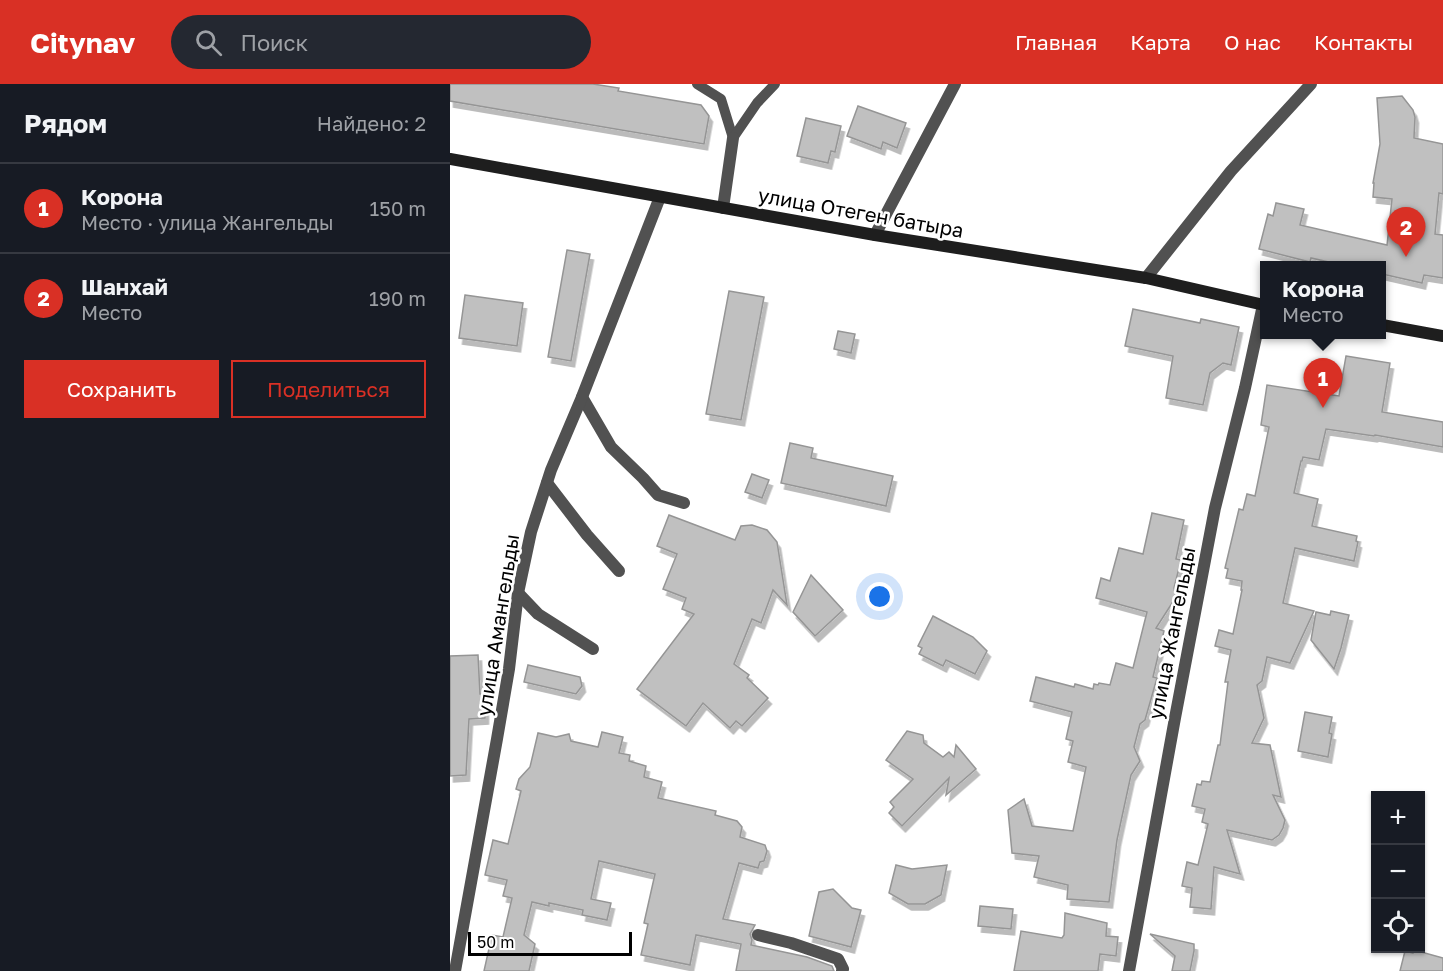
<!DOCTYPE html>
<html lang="ru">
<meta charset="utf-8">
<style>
:root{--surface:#171b24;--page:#242831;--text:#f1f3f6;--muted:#9ea1a6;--line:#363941;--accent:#d93025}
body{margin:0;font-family:"Golos Text",sans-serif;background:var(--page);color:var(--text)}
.controls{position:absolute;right:18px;bottom:18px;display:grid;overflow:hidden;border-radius:0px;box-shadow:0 2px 4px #0004}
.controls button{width:54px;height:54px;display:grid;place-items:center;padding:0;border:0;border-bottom:2px solid var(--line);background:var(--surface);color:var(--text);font:30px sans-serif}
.scale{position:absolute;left:18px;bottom:15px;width:164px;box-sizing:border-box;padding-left:6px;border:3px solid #000;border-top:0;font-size:16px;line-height:21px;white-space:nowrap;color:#000;-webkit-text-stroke:4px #fff;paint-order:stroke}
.you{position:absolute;left:430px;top:513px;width:21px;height:21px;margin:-15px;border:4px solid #fff;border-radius:50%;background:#1a73e8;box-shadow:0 0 0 9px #1a73e833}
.badge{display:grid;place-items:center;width:39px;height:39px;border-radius:50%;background:var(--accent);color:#fff;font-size:20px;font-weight:700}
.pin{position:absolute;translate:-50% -50px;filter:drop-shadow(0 2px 3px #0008)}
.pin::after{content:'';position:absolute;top:32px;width:21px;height:18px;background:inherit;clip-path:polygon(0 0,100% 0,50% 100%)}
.popup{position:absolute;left:810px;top:177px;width:126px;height:78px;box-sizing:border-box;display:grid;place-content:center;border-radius:0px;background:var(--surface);filter:drop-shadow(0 2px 4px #0005);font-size:20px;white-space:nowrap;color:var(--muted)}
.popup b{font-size:22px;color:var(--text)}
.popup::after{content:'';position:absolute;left:50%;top:100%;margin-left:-12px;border:12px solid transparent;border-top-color:var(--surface)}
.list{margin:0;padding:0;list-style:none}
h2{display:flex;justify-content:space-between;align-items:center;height:78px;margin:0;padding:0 24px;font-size:26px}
h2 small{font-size:20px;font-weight:400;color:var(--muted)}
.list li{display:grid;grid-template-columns:39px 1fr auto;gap:18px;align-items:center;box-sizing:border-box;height:90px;padding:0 24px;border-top:2px solid var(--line)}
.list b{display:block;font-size:22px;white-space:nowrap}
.list p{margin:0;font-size:20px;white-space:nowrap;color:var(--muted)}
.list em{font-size:20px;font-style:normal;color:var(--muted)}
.actions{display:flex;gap:12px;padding:18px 24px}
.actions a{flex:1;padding:14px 0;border:2px solid var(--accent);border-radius:0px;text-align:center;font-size:21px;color:var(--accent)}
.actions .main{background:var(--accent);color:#fff}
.icon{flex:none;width:33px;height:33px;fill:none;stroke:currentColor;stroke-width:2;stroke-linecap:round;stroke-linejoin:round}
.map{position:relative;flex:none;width:993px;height:887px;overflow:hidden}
header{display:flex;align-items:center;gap:36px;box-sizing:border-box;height:84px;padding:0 30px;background:var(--accent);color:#fff}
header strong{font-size:28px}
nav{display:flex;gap:33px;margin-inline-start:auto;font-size:21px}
.search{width:420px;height:54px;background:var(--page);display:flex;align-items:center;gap:15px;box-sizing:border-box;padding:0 21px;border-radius:33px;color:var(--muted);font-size:22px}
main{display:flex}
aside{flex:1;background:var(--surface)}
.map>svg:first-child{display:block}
.building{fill:#c0c0c0;stroke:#959595;stroke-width:1.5;filter:url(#shadow)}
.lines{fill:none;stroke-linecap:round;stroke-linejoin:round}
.lane{stroke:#515151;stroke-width:10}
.street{stroke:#515151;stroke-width:12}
.secondary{stroke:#1e1e1e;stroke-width:12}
.labels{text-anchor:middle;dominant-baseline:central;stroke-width:5;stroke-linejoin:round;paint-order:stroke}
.street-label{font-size:20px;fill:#000;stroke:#fff}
</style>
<header>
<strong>Citynav</strong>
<div class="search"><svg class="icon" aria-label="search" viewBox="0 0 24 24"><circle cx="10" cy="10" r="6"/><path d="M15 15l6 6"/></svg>Поиск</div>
<nav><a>Главная</a><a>Карта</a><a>О нас</a><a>Контакты</a></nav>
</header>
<main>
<aside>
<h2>Рядом<small>Найдено: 2</small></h2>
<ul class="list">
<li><span class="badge">1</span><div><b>Корона</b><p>Место · улица Жангельды</p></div><em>150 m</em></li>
<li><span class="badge">2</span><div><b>Шанхай</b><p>Место</p></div><em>190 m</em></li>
</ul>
<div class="actions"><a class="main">Сохранить</a><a>Поделиться</a></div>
</aside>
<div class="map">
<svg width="993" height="887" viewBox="0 0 993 887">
<defs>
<filter id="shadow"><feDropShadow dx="3.5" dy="6" stdDeviation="0" flood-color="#0004"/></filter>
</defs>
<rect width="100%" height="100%" fill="#fff"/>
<!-- building -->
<g class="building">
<polygon points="0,0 143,0 169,4 168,7 251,21 259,32 254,60 0,17"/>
<polygon points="952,12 963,26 965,33 964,54 993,60 993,110 989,109 985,150 993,151 993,194 974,191 972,199 932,190 932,182 896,182 861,174 860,178 809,165 818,130 823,132 826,119 854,125 850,141 937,161 942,115 923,113 924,99 923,99 930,60 927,14"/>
<polygon points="408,22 456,39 447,64 433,58 431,65 397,52"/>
<polygon points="356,34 391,42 385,68 381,67 378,79 347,72"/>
<polygon points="117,166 140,170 121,277 98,273"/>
<polygon points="279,207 314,213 291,336 256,330"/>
<polygon points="15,211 73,219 67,262 9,254"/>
<polygon points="683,225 750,239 751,235 789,243 781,281 773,279 760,289 753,321 716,314 723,272 675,262"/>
<polygon points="388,247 405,250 401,269 384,265"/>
<polygon points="896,272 940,279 932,328 993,338 993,363 925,351 924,352 876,345 869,376 853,373 852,377 851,377 844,409 868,415 862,442 907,452 906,457 908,458 904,477 845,464 833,519 864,527 840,579 817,573 812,597 807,601 814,634 802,659 820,661 831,713 823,711 835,736 833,744 829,751 822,756 777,746 790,790 764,783 761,825 740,823 742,804 732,802 737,778 748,781 758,740 752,738 755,725 742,722 747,700 751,701 752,697 760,698 768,661 770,661 778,598 775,598 781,566 765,562 769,546 783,550 792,506 791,506 792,497 776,494 778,485 775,484 789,425 793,426 797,410 805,412 819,343 811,341 817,301 889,312"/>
<polygon points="340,359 363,364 361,374 443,392 436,422 331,399"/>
<polygon points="302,390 319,396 312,414 295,408"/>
<polygon points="702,429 734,436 726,475 731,476 724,504 726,513 706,544 714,547 703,593 707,594 695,636 690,640 684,663 690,677 681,691 667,756 659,818 617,815 618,801 584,793 589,772 562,769 558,726 574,715 582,742 623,747 636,683 618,678 623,657 616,655 622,628 580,617 586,593 624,603 625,600 643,605 644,600 648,601 649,599 660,601 666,579 683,584 697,528 646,514 651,494 660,497 669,464 693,470"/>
<polygon points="219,431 285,456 291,442 302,441 317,446 327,458 337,521 323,506 311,539 302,535 284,580 299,591 297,594 318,614 292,642 286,637 280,644 253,619 236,642 187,605 244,530 232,525 236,514 213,505 227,470 207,462"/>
<polygon points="361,491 393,526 365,552 343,528"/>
<polygon points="881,527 899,531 891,564 884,585 861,556 866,528 880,531"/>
<polygon points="483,532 523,553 537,567 525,590 496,576 493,582 469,570 472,564 468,562"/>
<polygon points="28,571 30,610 35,610 35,634 19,635 16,691 0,692 0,572"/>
<polygon points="78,581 130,593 132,602 126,610 74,598"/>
<polygon points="855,628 882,633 879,649 882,650 878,673 848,667"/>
<polygon points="457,647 473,651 474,659 493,673 499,668 504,673 506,661 526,685 496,711 499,694 452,742 439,729 444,723 440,718 463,695 436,676"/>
<polygon points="152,648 173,653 169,669 180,671 179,677 196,682 194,693 212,698 208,714 266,727 265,731 287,737 292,743 290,753 315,761 317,767 314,777 310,778 308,784 289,779 273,835 305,841 300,850 302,856 301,861 357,873 382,882 384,887 286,887 291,860 246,851 240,881 191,871 198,840 194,839 205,790 149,777 141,815 161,819 157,836 132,831 133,826 99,819 99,822 82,818 74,851 85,860 79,887 34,887 42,851 53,853 62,814 53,812 57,796 35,791 43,756 58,760 71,707 66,705 69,695 80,683 88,649 106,653 119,650 121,657 148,663"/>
<polygon points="446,781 462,785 497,781 491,811 475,820 458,820 439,809"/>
<polygon points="383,805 402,824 411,826 401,863 359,852 369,808"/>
<polygon points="530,822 563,825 561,845 528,842"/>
<polygon points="615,829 657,839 656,852 668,853 666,872 650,870 648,887 564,887 571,847 612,854 614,851"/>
<polygon points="700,850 744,860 744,867 740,887 722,887 725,872"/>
<polygon points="964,866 993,874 993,887 950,887 955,867 963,869"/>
</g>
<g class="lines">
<!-- lane -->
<g class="lane">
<polyline points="247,0 271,15 283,54"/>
<polyline points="283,54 307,19 325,0"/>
</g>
<!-- street -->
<g class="street">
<polyline points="273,124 283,54"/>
<polyline points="425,151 505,0"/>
<polyline points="696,194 781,87 861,0"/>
<polyline points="132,313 161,363 193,394 208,411 234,419"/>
<polyline points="97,399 137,451 169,487"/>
<polyline points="68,509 88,530 143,565"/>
<polyline points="308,851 341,859 388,875 393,885 392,887"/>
<polyline points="5,887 47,655 59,585 68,509 81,448 101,386 132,313 210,113"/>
<polyline points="679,887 725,634 765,424 795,304 813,221"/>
</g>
<!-- secondary -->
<g class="secondary">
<polyline points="0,75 425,151 696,194 814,221"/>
<polyline points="932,241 993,252"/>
</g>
</g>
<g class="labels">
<!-- street labels -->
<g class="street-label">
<text transform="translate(411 128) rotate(10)">улица Отеген батыра</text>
<text transform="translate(47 541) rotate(-81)">улица Амангельды</text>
<text transform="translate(721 549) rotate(-79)">улица Жангельды</text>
</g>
</g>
</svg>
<div class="controls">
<button>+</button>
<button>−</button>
<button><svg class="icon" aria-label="locate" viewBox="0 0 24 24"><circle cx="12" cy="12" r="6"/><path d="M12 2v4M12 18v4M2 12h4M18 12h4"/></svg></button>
</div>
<div class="scale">50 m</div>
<div class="you"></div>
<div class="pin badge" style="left:873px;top:324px">1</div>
<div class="popup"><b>Корона</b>Место</div>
<div class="pin badge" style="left:956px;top:173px">2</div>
</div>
</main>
